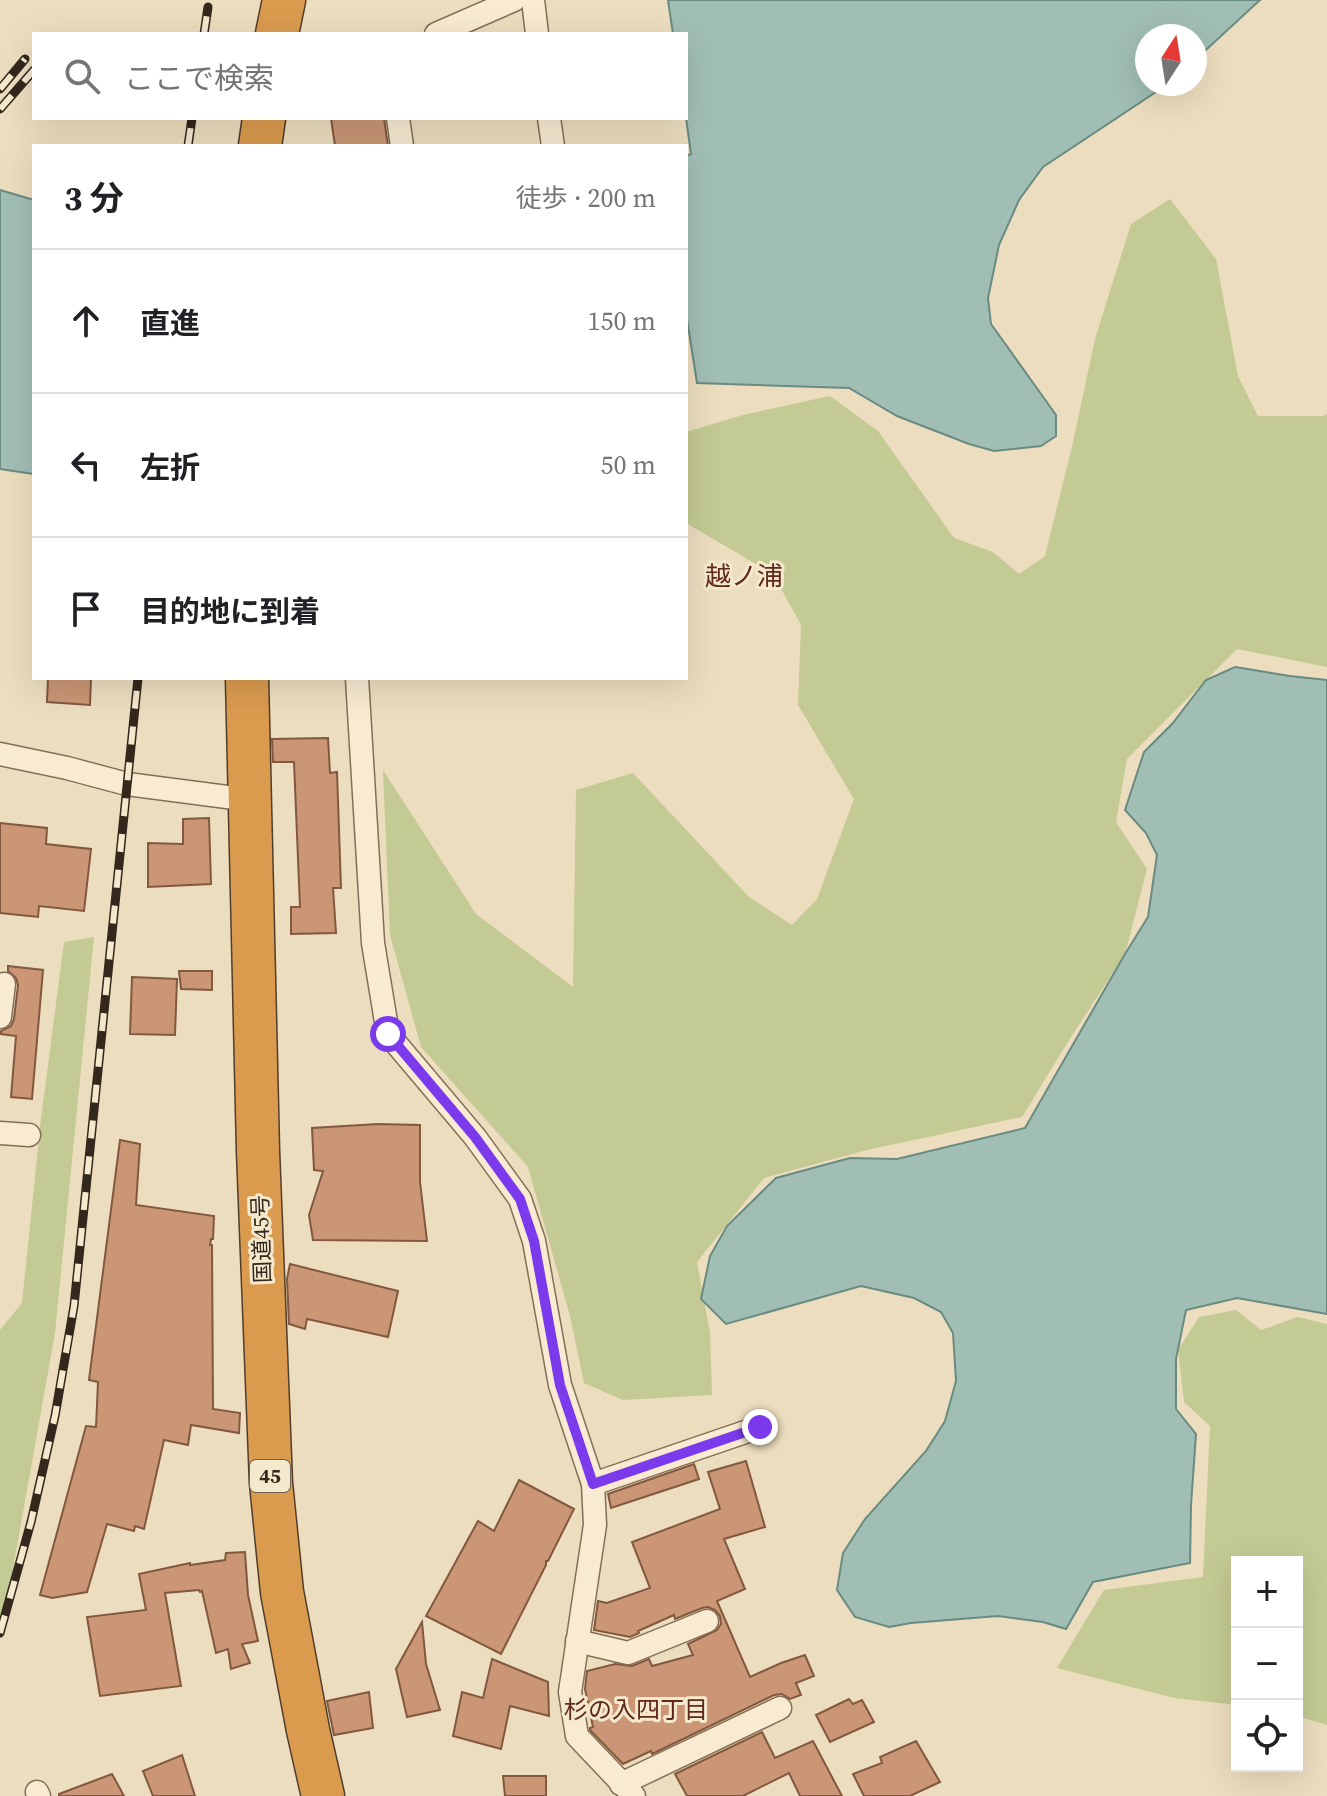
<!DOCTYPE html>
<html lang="ja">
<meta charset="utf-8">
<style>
:root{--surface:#fff;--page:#f2f2f2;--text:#202124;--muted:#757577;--line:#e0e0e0}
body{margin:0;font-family:"Source Serif 4","Noto Sans JP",serif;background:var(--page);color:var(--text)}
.controls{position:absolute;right:24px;bottom:24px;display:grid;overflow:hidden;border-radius:0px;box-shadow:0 8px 32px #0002}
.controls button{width:72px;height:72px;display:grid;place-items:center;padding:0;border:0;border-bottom:2px solid var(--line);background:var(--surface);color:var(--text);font:40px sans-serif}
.compass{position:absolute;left:1135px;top:24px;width:72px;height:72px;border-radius:50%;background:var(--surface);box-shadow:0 8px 32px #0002;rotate:12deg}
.stop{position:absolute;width:24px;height:24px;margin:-18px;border:6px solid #7c3aed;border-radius:50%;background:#fff}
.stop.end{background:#7c3aed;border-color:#fff;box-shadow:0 2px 8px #0008}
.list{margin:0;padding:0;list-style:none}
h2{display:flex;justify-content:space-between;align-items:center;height:104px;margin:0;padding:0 32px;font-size:34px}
h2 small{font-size:26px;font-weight:400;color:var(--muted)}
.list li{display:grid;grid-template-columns:52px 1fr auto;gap:24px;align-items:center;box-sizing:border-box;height:144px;padding:0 32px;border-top:2px solid var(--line)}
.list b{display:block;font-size:30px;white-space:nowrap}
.list em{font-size:26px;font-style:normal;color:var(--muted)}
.icon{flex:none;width:44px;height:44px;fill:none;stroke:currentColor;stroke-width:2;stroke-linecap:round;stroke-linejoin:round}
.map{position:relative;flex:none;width:1327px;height:1796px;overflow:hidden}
.search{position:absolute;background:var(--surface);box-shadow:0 8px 32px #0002;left:32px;top:32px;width:656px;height:88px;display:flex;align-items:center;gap:20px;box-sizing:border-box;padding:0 28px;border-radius:0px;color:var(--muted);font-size:30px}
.panel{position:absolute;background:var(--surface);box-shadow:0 8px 32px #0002;left:32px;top:144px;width:656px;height:536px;border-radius:0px}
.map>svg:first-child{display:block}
.green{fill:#c4ca93}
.water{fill:#a1beb5;stroke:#698b82;stroke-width:2}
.building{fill:#ca9675;stroke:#82583e;stroke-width:2}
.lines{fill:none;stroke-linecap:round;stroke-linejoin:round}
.street-casing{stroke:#846e57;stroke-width:25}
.highway-casing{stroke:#513d2c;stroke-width:45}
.street{stroke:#f8ebd1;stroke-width:22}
.highway{stroke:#db9b4f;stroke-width:42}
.rail-casing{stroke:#34271c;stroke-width:9}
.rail{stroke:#f4e8cd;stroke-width:6;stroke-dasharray:18;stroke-linecap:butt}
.route{stroke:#7c3aed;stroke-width:10}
.labels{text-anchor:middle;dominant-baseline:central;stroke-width:6;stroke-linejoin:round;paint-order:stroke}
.shield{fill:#f4e8cd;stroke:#6e6151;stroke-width:2}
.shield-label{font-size:20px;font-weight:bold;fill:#34271c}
.street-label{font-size:22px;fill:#34271c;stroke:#f4e8cd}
.neighbourhood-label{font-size:24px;fill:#5f291c;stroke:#f4e8cd}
.quarter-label{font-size:26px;fill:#5f291c;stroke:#f4e8cd}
</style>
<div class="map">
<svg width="1327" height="1796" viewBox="0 0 1327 1796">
<rect width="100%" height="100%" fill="#ecddbe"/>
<!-- green -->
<g class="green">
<polygon points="1170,199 1216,259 1238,376 1258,416 1323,416 1327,414 1327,667 1237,649 1127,759 1116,822 1147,869 1125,954 1066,1045 1022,1117 867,1150 764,1178 697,1262 710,1333 712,1395 623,1400 584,1383 570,1316 528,1167 421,1047 390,935 383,770 476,914 573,987 576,790 633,773 749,897 792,925 817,899 854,799 798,705 801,625 773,574 686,523 686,432 743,415 830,396 878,431 954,538 993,552 1019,574 1045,556 1073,442 1095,339 1131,224"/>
<polygon points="94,937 55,1333 4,1619 0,1633 0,1330 22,1303 41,1119 64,942"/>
<polygon points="1236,1310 1261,1330 1298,1317 1327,1324 1327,1725 1297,1716 1297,1562 1237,1562 1237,1705 1174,1698 1057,1668 1104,1590 1203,1577 1210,1426 1184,1402 1178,1350 1199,1317"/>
</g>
<!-- water -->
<g class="water">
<polygon points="668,0 1260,0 1195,60 1195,36 1147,36 1147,84 1168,84 1043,167 1019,200 999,245 988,298 991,324 1056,415 1056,436 1041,446 994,451 969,444 897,416 849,388 697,383 686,313 686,156 691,154 686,118 686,34 673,34"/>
<polygon points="0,190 34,200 34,474 0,469"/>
<polygon points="1235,667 1290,676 1327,680 1327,1314 1237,1298 1186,1310 1176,1359 1176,1409 1196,1434 1191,1505 1190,1563 1093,1582 1066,1629 1043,1622 998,1616 911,1623 889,1627 855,1617 837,1590 843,1553 865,1519 926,1451 945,1421 956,1381 953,1333 941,1312 914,1298 861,1286 726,1324 701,1299 710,1256 727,1226 776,1178 850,1158 897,1159 1025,1128 1125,954 1148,917 1157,855 1146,833 1125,810 1144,752 1172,724 1206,680"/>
</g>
<!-- building -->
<g class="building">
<polygon points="331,118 384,118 388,146 335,146"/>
<polygon points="48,678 91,678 90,705 47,702"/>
<polygon points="328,738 330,773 337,772 341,888 333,888 336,933 291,934 291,907 300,907 294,762 273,762 272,739"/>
<polygon points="209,818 211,884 148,887 148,843 183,844 183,819"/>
<polygon points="0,823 47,828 46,844 91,849 84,911 39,906 38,917 0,913"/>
<polygon points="8,966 43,970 32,1099 11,1097 16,1036 1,1034 1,1031 11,1026 14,1019 18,985 16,978 8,971"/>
<polygon points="179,971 212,971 212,990 181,989"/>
<polygon points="132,977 177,979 175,1035 130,1034"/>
<polygon points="378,1124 420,1125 420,1182 427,1241 313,1240 309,1215 323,1171 314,1170 312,1128"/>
<polygon points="120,1140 140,1144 136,1205 214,1216 213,1239 211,1239 210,1245 212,1245 213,1409 240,1413 239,1433 191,1425 188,1445 164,1440 144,1529 135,1526 134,1531 107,1524 87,1592 52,1598 40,1595 86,1426 96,1427 98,1382 89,1380"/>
<polygon points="290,1264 398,1291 388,1337 307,1319 305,1329 289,1324 287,1279"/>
<polygon points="746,1461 765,1527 724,1539 745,1589 717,1601 750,1677 781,1663 805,1655 814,1676 796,1683 801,1695 790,1699 782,1694 774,1695 652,1754 651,1751 623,1764 590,1730 590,1728 593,1727 585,1689 587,1671 615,1664 632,1666 649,1659 652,1666 693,1655 688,1644 717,1630 721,1624 720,1616 715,1610 708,1607 702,1608 675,1619 674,1615 638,1631 639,1633 630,1637 594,1630 598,1601 607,1603 650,1588 632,1542 720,1509 708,1472"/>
<polygon points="694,1464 699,1479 611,1508 608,1494"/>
<polygon points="519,1480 574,1509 548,1561 546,1561 546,1565 501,1654 426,1616 478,1521 494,1531"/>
<polygon points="245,1552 248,1595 258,1641 242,1644 250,1663 231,1669 228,1649 216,1653 202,1591 200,1592 199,1590 165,1593 181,1686 100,1696 87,1617 146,1610 139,1574 190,1563 190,1565 225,1560 226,1553"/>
<polygon points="422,1622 426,1664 440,1710 407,1717 396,1669"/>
<polygon points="492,1659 548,1682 549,1716 510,1706 501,1749 453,1736 462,1692 483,1698"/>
<polygon points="369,1692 373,1728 334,1735 327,1701"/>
<polygon points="849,1699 853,1704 862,1700 874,1722 830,1742 816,1715"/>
<polygon points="762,1732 775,1758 813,1741 842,1796 800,1796 789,1773 743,1796 687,1796 675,1774"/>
<polygon points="916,1741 940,1782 910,1796 864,1796 853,1774 882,1763 880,1757"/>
<polygon points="182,1755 195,1796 153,1796 143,1771"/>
<polygon points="112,1774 124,1796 59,1796 59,1794"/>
<polygon points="503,1776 546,1776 546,1796 505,1796"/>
</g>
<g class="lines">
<defs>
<g id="street">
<polyline points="533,0 537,34"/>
<polyline points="436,34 514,0"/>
<polyline points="398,118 402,146"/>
<polyline points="549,118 553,146"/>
<polyline points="357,678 373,943 388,1034 475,1137 520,1199 534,1241 560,1385 593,1484 595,1525 570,1692 577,1736 634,1796"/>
<polyline points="0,754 67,768 127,784 250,800"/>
<polyline points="0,1017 4,984"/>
<polyline points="0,1133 29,1135"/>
<polyline points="593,1484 760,1427"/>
<polyline points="577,1641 628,1653 707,1621"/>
<polyline points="621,1784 780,1708"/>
<polyline points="37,1792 39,1796"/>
</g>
<g id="highway">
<polyline points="277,34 284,0"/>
<polyline points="260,146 264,118"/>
<polyline points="247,678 258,1151 271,1483 282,1592 308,1730 323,1796"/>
</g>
</defs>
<!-- street casing -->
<use href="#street" class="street-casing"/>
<!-- highway casing -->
<use href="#highway" class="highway-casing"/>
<!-- street -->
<use href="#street" class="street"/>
<!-- highway -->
<use href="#highway" class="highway"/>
<defs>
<g id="rail">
<polyline points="204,34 208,7"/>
<polyline points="0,89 25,59"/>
<polyline points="0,109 34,70"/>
<polyline points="188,146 192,118"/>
<polyline points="0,1633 31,1522 55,1416 74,1306 138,678"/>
</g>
</defs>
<!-- rail casing -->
<use href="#rail" class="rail-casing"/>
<!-- rail -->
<use href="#rail" class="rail"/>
</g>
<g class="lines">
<!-- route -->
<polyline class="route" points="388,1034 475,1137 520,1199 534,1241 560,1385 593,1484 760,1427"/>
</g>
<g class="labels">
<!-- shield labels -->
<rect class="shield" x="250" y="1460" width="40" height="32" rx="6"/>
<g class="shield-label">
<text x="270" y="1476">45</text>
</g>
<!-- street labels -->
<g class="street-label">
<text transform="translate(261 1239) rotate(-92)">国道45号</text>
</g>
<!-- neighbourhood labels -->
<g class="neighbourhood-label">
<text x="636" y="1709">杉の入四丁目</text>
</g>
<!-- quarter labels -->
<g class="quarter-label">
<text x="744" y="576">越ノ浦</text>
</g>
</g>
</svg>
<div class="controls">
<button>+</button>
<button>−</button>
<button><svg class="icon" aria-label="locate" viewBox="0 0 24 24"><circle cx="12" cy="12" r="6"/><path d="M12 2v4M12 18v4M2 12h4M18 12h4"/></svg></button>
</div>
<svg class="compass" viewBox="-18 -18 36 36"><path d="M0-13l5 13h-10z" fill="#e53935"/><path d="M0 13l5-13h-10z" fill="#757577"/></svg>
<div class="stop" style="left:388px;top:1034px"></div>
<div class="stop end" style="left:760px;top:1427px"></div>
<div class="search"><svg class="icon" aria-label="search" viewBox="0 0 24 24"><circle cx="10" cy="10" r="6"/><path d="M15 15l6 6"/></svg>ここで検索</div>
<section class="panel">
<h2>3 分<small>徒歩 · 200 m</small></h2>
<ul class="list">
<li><svg class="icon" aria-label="ahead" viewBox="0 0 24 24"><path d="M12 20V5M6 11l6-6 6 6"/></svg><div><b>直進</b></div><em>150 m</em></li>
<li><svg class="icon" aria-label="left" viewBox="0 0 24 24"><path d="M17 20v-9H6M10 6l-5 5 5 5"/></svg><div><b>左折</b></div><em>50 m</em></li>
<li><svg class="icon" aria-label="arrive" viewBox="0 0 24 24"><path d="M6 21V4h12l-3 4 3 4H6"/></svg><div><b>目的地に到着</b></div></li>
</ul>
</section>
</div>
